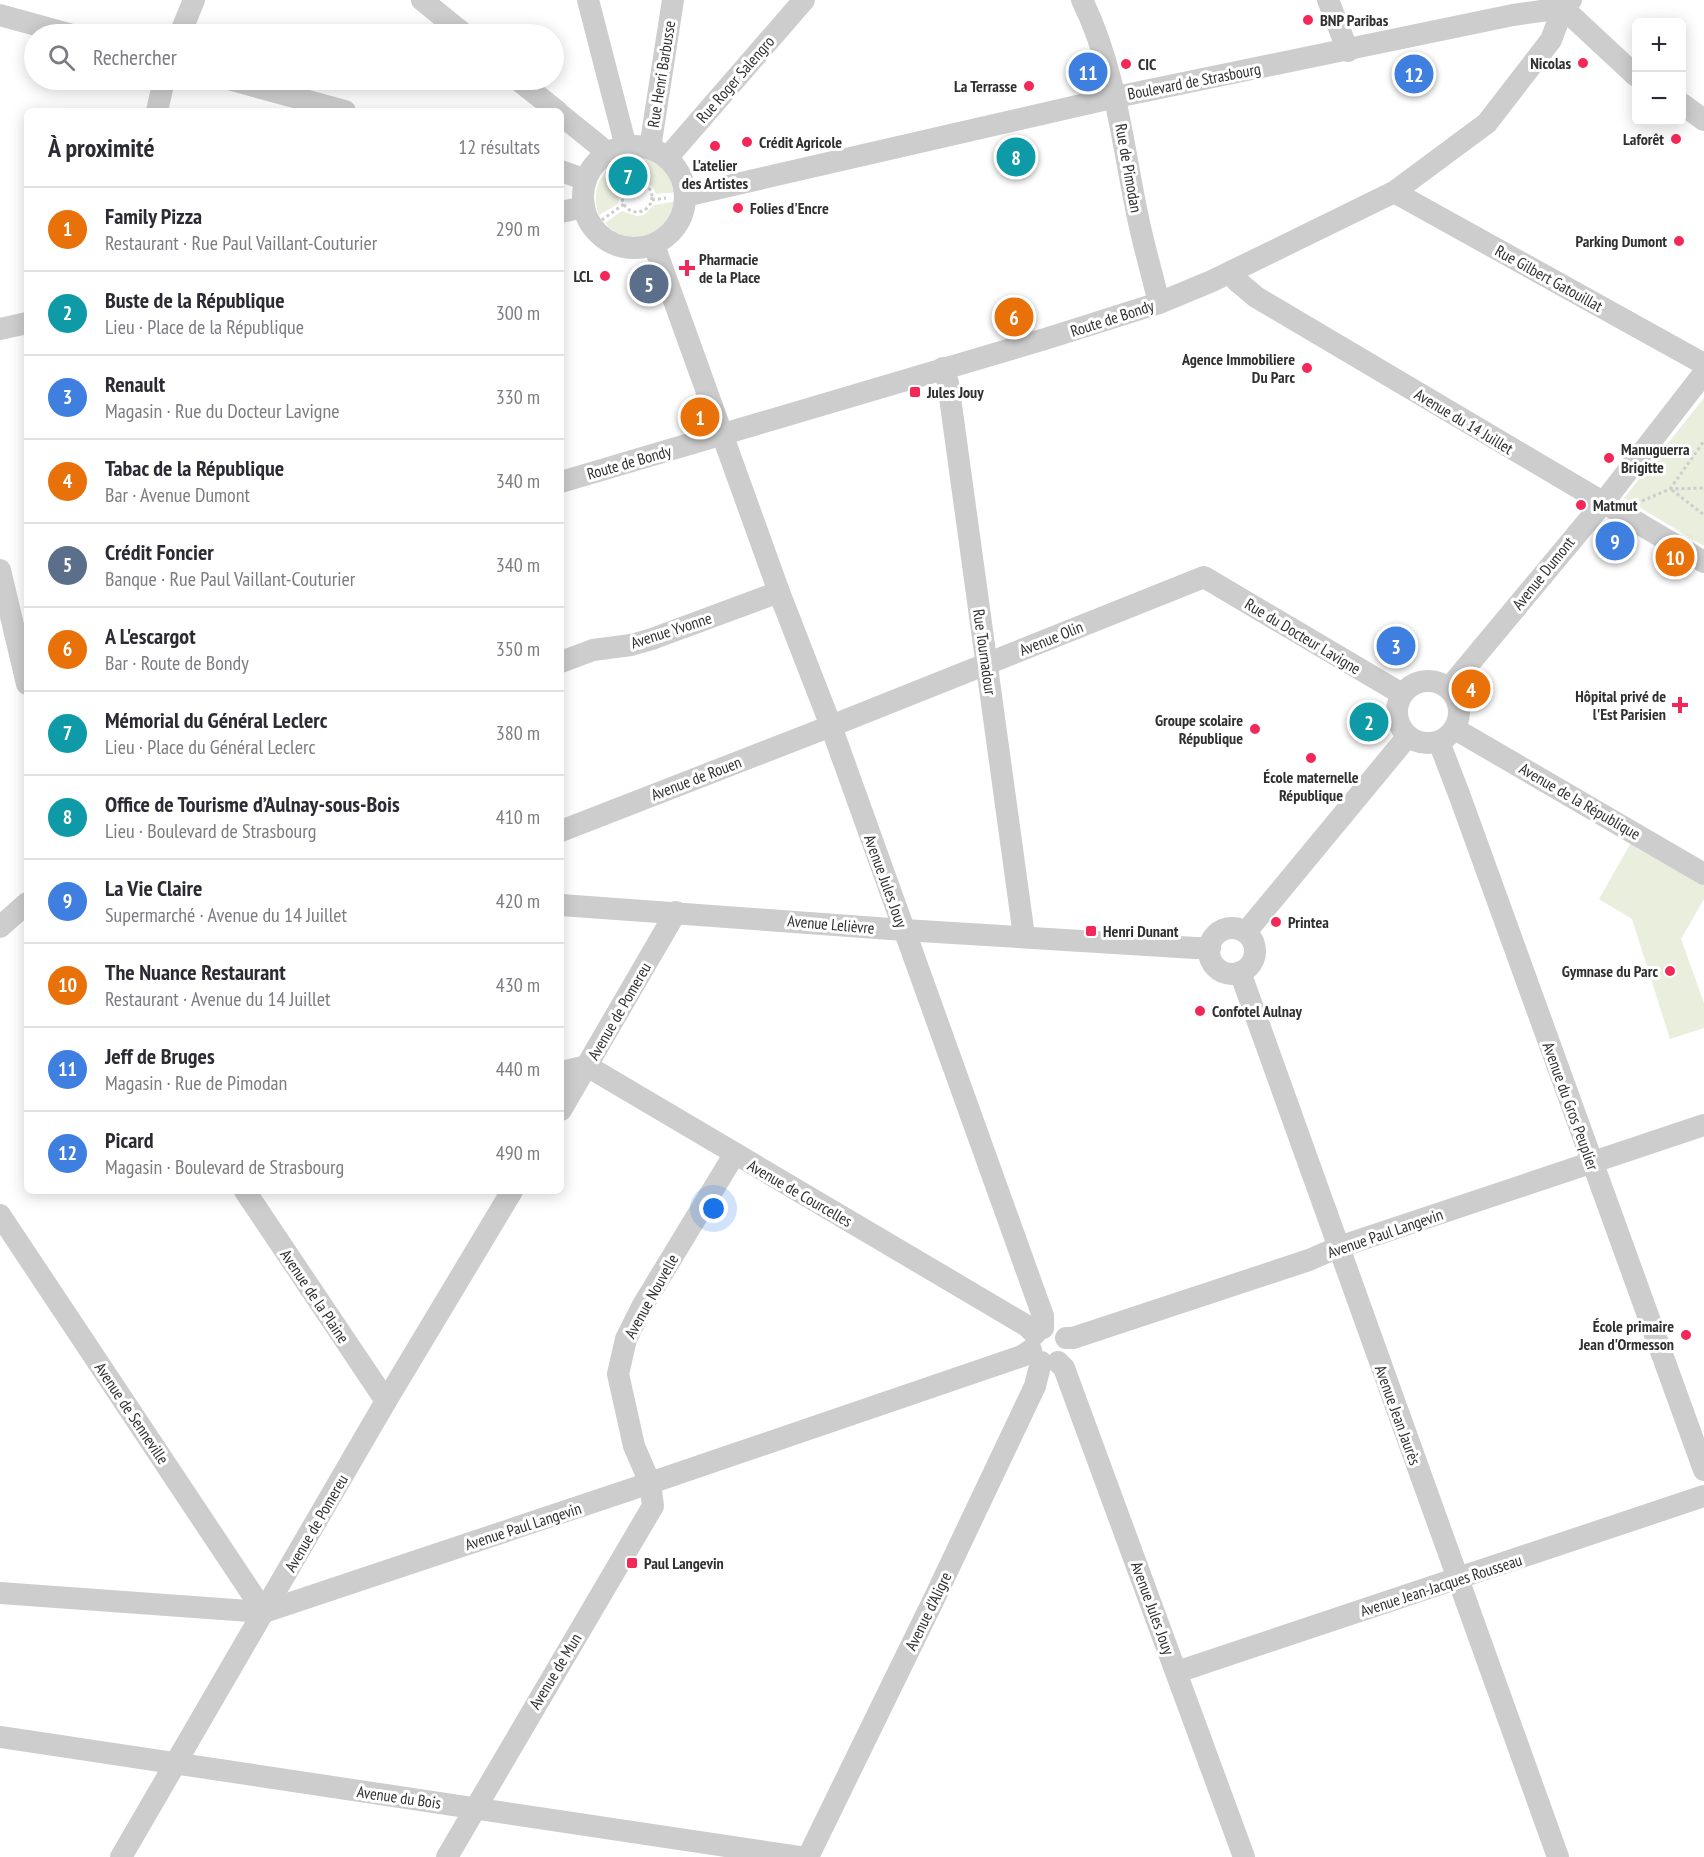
<!DOCTYPE html>
<html lang="fr">
<meta charset="utf-8">
<style>
:root{--surface:#fff;--page:#f7f7f7;--text:#2b2b33;--muted:#7c7c81;--line:#e1e1e2;--accent:#f32758}
body{margin:0;font-family:"PT Sans Narrow",sans-serif;background:var(--page);color:var(--text)}
.controls{position:absolute;right:18px;top:18px;display:grid;overflow:hidden;border-radius:9px;box-shadow:0 3px 15px #0003}
.controls button{width:54px;height:54px;display:grid;place-items:center;padding:0;border:0;border-bottom:2px solid var(--line);background:var(--surface);color:var(--text);font:30px sans-serif}
.you{position:absolute;left:714px;top:1209px;width:21px;height:21px;margin:-15px;border:4px solid #fff;border-radius:50%;background:#1a73e8;box-shadow:0 0 0 9px #1a73e833}
.badge{display:grid;place-items:center;width:39px;height:39px;border-radius:50%;background:var(--accent);color:#fff;font-size:20px;font-weight:700}
.pin{position:absolute;translate:-50% -50%;border:3px solid #fff;box-shadow:0 2px 6px #0006}
.list{margin:0;padding:0;list-style:none}
h2{display:flex;justify-content:space-between;align-items:center;height:78px;margin:0;padding:0 24px;font-size:26px}
h2 small{font-size:20px;font-weight:400;color:var(--muted)}
.list li{display:grid;grid-template-columns:39px 1fr auto;gap:18px;align-items:center;box-sizing:border-box;height:84px;padding:0 24px;border-top:2px solid var(--line)}
.list b{display:block;font-size:22px;white-space:nowrap}
.list p{margin:0;font-size:20px;white-space:nowrap;color:var(--muted)}
.list em{font-size:20px;font-style:normal;color:var(--muted)}
.icon{flex:none;width:33px;height:33px;fill:none;stroke:currentColor;stroke-width:2;stroke-linecap:round;stroke-linejoin:round}
.map{position:relative;flex:none;width:1704px;height:1857px;overflow:hidden}
.search{position:absolute;background:var(--surface);box-shadow:0 3px 15px #0003;left:24px;top:24px;width:540px;height:66px;display:flex;align-items:center;gap:15px;box-sizing:border-box;padding:0 21px;border-radius:33px;color:var(--muted);font-size:22px}
.panel{position:absolute;background:var(--surface);box-shadow:0 3px 15px #0003;left:24px;top:108px;width:540px;height:1086px;border-radius:9px}
.map>svg:first-child{display:block}
.green{fill:#e9eedd}
.lines{fill:none;stroke-linecap:round;stroke-linejoin:round}
.path{stroke:#cdcdcd;stroke-width:3;stroke-dasharray:3 3;stroke-linecap:butt}
.minor{stroke:#cdcdcd;stroke-width:22}
.poi-dot{fill:#f32758;stroke:#fff;stroke-width:2}
.labels{text-anchor:middle;dominant-baseline:central;stroke-width:6;stroke-linejoin:round;paint-order:stroke}
.poi-label{font-size:16px;font-weight:bold;fill:#303030;stroke:#fff;text-anchor:start}
.street-label{font-size:16px;fill:#303030;stroke:#fff}
</style>
<div class="map">
<svg width="1704" height="1857" viewBox="0 0 1704 1857">
<rect width="100%" height="100%" fill="#fff"/>
<!-- green -->
<g class="green">
<path d="M637,156C660,158 673,170 679,192L656,194L653,188L644,180H630L621,188L618,204L599,215C588,186 607,159 637,156Z"/>
<path d="M679,201C671,238 631,254 605,223L622,211L637,216L644,215L654,205Z"/>
<polygon points="1704,398 1704,546 1624,498"/>
<polygon points="1632,841 1704,884 1704,899 1681,939 1704,1003 1704,1028 1670,1039 1632,919 1599,899"/>
</g>
<g class="lines">
<!-- path -->
<g class="path">
<circle cx="637" cy="197" r="15"/>
<polyline points="652,200 666,198"/>
<polyline points="592,227 624,204"/>
<polyline points="1670,489 1704,441"/>
<polyline points="1672,490 1704,515"/>
<polyline points="1642,501 1670,489 1704,488"/>
</g>
<!-- minor -->
<g class="minor">
<polyline points="422,0 464,34"/>
<polyline points="588,0 626,147"/>
<path d="M1082,0C1115,67 1122,141 1137,213C1143,244 1152,273 1159,303"/>
<polyline points="1328,0 1348,51"/>
<polyline points="1563,8 1636,76"/>
<polyline points="0,15 69,34"/>
<polyline points="180,34 194,0"/>
<polyline points="232,80 345,111"/>
<polyline points="518,80 557,111"/>
<polyline points="1682,104 1704,120"/>
<polyline points="157,111 164,80"/>
<polyline points="561,115 608,153"/>
<circle cx="634" cy="197" r="51"/>
<polyline points="650,148 673,0"/>
<polyline points="667,158 804,0"/>
<polyline points="561,171 586,180"/>
<polyline points="1394,192 1704,364"/>
<polyline points="685,196 1116,97 1513,15 1563,8"/>
<polyline points="561,212 584,207"/>
<polyline points="654,245 779,592 831,726 1043,1316 1043,1328"/>
<polyline points="1232,271 1237,281 1256,297 1704,562"/>
<polyline points="0,329 27,323"/>
<polyline points="943,368 948,383 1024,936"/>
<polyline points="561,482 1045,339 1159,303 1212,281 1394,192 1487,123 1551,40 1563,8 1571,0"/>
<polyline points="0,570 27,684"/>
<polyline points="561,662 593,650 631,645 652,639 779,592"/>
<circle cx="1428" cy="712" r="31"/>
<polyline points="1449,688 1603,503 1704,373"/>
<polyline points="1455,729 1704,874"/>
<polyline points="1439,742 1459,794 1704,1470"/>
<polyline points="561,831 831,726 1204,577 1402,694"/>
<polyline points="561,905 904,930 1195,948 1210,948"/>
<polyline points="0,927 27,903"/>
<circle cx="1232" cy="951" r="23"/>
<polyline points="1246,932 1408,736"/>
<polyline points="1240,972 1558,1857"/>
<polyline points="561,1072 587,1066 1027,1326 1035,1334"/>
<polyline points="561,1110 676,912"/>
<polyline points="245,1191 386,1401"/>
<polyline points="0,1215 264,1612"/>
<polyline points="1066,1338 1073,1338 1309,1260 1339,1247 1704,1125"/>
<polyline points="1058,1362 1064,1368 1244,1857"/>
<polyline points="0,1593 264,1612 650,1483 1022,1356 1031,1350"/>
<polyline points="1177,1672 1704,1496"/>
<polyline points="0,1737 799,1857"/>
<polyline points="121,1857 386,1401 512,1191"/>
<polyline points="447,1857 653,1506 650,1483 634,1446 618,1374 626,1339 643,1305 734,1155"/>
<polyline points="808,1857 934,1599 1035,1386 1041,1362"/>
</g>
</g>
<!-- markers -->
<g class="poi-dot">
<circle cx="1308" cy="20" r="6"/>
<circle cx="1583" cy="63" r="6"/>
<circle cx="1126" cy="64" r="6"/>
<circle cx="1029" cy="86" r="6"/>
<circle cx="1676" cy="139" r="6"/>
<circle cx="747" cy="142" r="6"/>
<circle cx="715" cy="146" r="6"/>
<circle cx="738" cy="208" r="6"/>
<circle cx="1679" cy="241" r="6"/>
<path d="M684 259h6v6h6v6h-6v6h-6v-6h-6v-6h6z"/>
<circle cx="605" cy="276" r="6"/>
<circle cx="1307" cy="368" r="6"/>
<rect x="909" y="386" width="12" height="12" rx="3"/>
<circle cx="1609" cy="458" r="6"/>
<circle cx="1581" cy="505" r="6"/>
<path d="M1677 696h6v6h6v6h-6v6h-6v-6h-6v-6h6z"/>
<circle cx="1255" cy="729" r="6"/>
<circle cx="1311" cy="758" r="6"/>
<circle cx="1276" cy="922" r="6"/>
<rect x="1085" y="925" width="12" height="12" rx="3"/>
<circle cx="1670" cy="971" r="6"/>
<circle cx="1200" cy="1011" r="6"/>
<circle cx="1686" cy="1335" r="6"/>
<rect x="626" y="1557" width="12" height="12" rx="3"/>
</g>
<g class="labels">
<!-- poi labels -->
<g class="poi-label">
<text x="1320" y="20">BNP Paribas</text>
<text x="1571" y="63" text-anchor="end">Nicolas</text>
<text x="1138" y="64">CIC</text>
<text x="1017" y="86" text-anchor="end">La Terrasse</text>
<text x="1664" y="139" text-anchor="end">Laforêt</text>
<text x="759" y="142">Crédit Agricole</text>
<text x="715" y="165" text-anchor="middle">L'atelier<tspan x="715" dy="18">des Artistes</tspan></text>
<text x="750" y="208">Folies d'Encre</text>
<text x="1667" y="241" text-anchor="end">Parking Dumont</text>
<text x="699" y="259">Pharmacie<tspan x="699" dy="18">de la Place</tspan></text>
<text x="593" y="276" text-anchor="end">LCL</text>
<text x="1295" y="359" text-anchor="end">Agence Immobiliere<tspan x="1295" dy="18">Du Parc</tspan></text>
<text x="927" y="392">Jules Jouy</text>
<text x="1621" y="449">Manuguerra<tspan x="1621" dy="18">Brigitte</tspan></text>
<text x="1593" y="505">Matmut</text>
<text x="1666" y="696" text-anchor="end">Hôpital privé de<tspan x="1666" dy="18">l'Est Parisien</tspan></text>
<text x="1243" y="720" text-anchor="end">Groupe scolaire<tspan x="1243" dy="18">République</tspan></text>
<text x="1311" y="777" text-anchor="middle">École maternelle<tspan x="1311" dy="18">République</tspan></text>
<text x="1288" y="922">Printea</text>
<text x="1103" y="931">Henri Dunant</text>
<text x="1658" y="971" text-anchor="end">Gymnase du Parc</text>
<text x="1212" y="1011">Confotel Aulnay</text>
<text x="1674" y="1326" text-anchor="end">École primaire<tspan x="1674" dy="18">Jean d'Ormesson</tspan></text>
<text x="644" y="1563">Paul Langevin</text>
</g>
<!-- street labels -->
<g class="street-label">
<text transform="translate(661 74) rotate(-81)">Rue Henri Barbusse</text>
<text transform="translate(735 79) rotate(-49)">Rue Roger Salengro</text>
<text transform="translate(1194 81) rotate(-11)">Boulevard de Strasbourg</text>
<text transform="translate(1129 168) rotate(80)">Rue de Pimodan</text>
<text transform="translate(1549 278) rotate(29)">Rue Gilbert Gatouillat</text>
<text transform="translate(1112 318) rotate(-18)">Route de Bondy</text>
<text transform="translate(1464 421) rotate(31)">Avenue du 14 Juillet</text>
<text transform="translate(629 462) rotate(-16)">Route de Bondy</text>
<text transform="translate(1543 573) rotate(-51)">Avenue Dumont</text>
<text transform="translate(671 630) rotate(-18)">Avenue Yvonne</text>
<text transform="translate(1303 636) rotate(31)">Rue du Docteur Lavigne</text>
<text transform="translate(1051 638) rotate(-22)">Avenue Olin</text>
<text transform="translate(985 652) rotate(82)">Rue Tournadour</text>
<text transform="translate(696 778) rotate(-21)">Avenue de Rouen</text>
<text transform="translate(1580 801) rotate(30)">Avenue de la République</text>
<text transform="translate(886 881) rotate(70)">Avenue Jules Jouy</text>
<text transform="translate(831 924) rotate(5)">Avenue Lelièvre</text>
<text transform="translate(619 1011) rotate(-60)">Avenue de Pomereu</text>
<text transform="translate(1571 1106) rotate(70)">Avenue du Gros Peuplier</text>
<text transform="translate(800 1193) rotate(30)">Avenue de Courcelles</text>
<text transform="translate(1385 1233) rotate(-19)">Avenue Paul Langevin</text>
<text transform="translate(315 1296) rotate(56)">Avenue de la Plaine</text>
<text transform="translate(651 1296) rotate(-61)">Avenue Nouvelle</text>
<text transform="translate(132 1413) rotate(56)">Avenue de Senneville</text>
<text transform="translate(1398 1415) rotate(70)">Avenue Jean Jaurès</text>
<text transform="translate(316 1523) rotate(-60)">Avenue de Pomereu</text>
<text transform="translate(523 1526) rotate(-18)">Avenue Paul Langevin</text>
<text transform="translate(1441 1585) rotate(-18)">Avenue Jean-Jacques Rousseau</text>
<text transform="translate(1153 1608) rotate(70)">Avenue Jules Jouy</text>
<text transform="translate(928 1611) rotate(-64)">Avenue d'Aligre</text>
<text transform="translate(555 1671) rotate(-59)">Avenue de Mun</text>
<text transform="translate(399 1797) rotate(8)">Avenue du Bois</text>
</g>
</g>
</svg>
<div class="controls">
<button>+</button>
<button>−</button>
</div>
<div class="you"></div>
<div class="pin badge" style="left:700px;top:417px;background:#e8710a">1</div>
<div class="pin badge" style="left:1369px;top:722px;background:#0f9aa8">2</div>
<div class="pin badge" style="left:1396px;top:646px;background:#3f7fe0">3</div>
<div class="pin badge" style="left:1471px;top:689px;background:#e8710a">4</div>
<div class="pin badge" style="left:649px;top:284px;background:#5c6f8a">5</div>
<div class="pin badge" style="left:1014px;top:317px;background:#e8710a">6</div>
<div class="pin badge" style="left:628px;top:176px;background:#0f9aa8">7</div>
<div class="pin badge" style="left:1016px;top:157px;background:#0f9aa8">8</div>
<div class="pin badge" style="left:1615px;top:541px;background:#3f7fe0">9</div>
<div class="pin badge" style="left:1675px;top:557px;background:#e8710a">10</div>
<div class="pin badge" style="left:1088px;top:72px;background:#3f7fe0">11</div>
<div class="pin badge" style="left:1414px;top:74px;background:#3f7fe0">12</div>
<div class="search"><svg class="icon" aria-label="search" viewBox="0 0 24 24"><circle cx="10" cy="10" r="6"/><path d="M15 15l6 6"/></svg>Rechercher</div>
<section class="panel">
<h2>À proximité<small>12 résultats</small></h2>
<ul class="list">
<li><span class="badge" style="background:#e8710a">1</span><div><b>Family Pizza</b><p>Restaurant · Rue Paul Vaillant-Couturier</p></div><em>290 m</em></li>
<li><span class="badge" style="background:#0f9aa8">2</span><div><b>Buste de la République</b><p>Lieu · Place de la République</p></div><em>300 m</em></li>
<li><span class="badge" style="background:#3f7fe0">3</span><div><b>Renault</b><p>Magasin · Rue du Docteur Lavigne</p></div><em>330 m</em></li>
<li><span class="badge" style="background:#e8710a">4</span><div><b>Tabac de la République</b><p>Bar · Avenue Dumont</p></div><em>340 m</em></li>
<li><span class="badge" style="background:#5c6f8a">5</span><div><b>Crédit Foncier</b><p>Banque · Rue Paul Vaillant-Couturier</p></div><em>340 m</em></li>
<li><span class="badge" style="background:#e8710a">6</span><div><b>A L'escargot</b><p>Bar · Route de Bondy</p></div><em>350 m</em></li>
<li><span class="badge" style="background:#0f9aa8">7</span><div><b>Mémorial du Général Leclerc</b><p>Lieu · Place du Général Leclerc</p></div><em>380 m</em></li>
<li><span class="badge" style="background:#0f9aa8">8</span><div><b>Office de Tourisme d’Aulnay-sous-Bois</b><p>Lieu · Boulevard de Strasbourg</p></div><em>410 m</em></li>
<li><span class="badge" style="background:#3f7fe0">9</span><div><b>La Vie Claire</b><p>Supermarché · Avenue du 14 Juillet</p></div><em>420 m</em></li>
<li><span class="badge" style="background:#e8710a">10</span><div><b>The Nuance Restaurant</b><p>Restaurant · Avenue du 14 Juillet</p></div><em>430 m</em></li>
<li><span class="badge" style="background:#3f7fe0">11</span><div><b>Jeff de Bruges</b><p>Magasin · Rue de Pimodan</p></div><em>440 m</em></li>
<li><span class="badge" style="background:#3f7fe0">12</span><div><b>Picard</b><p>Magasin · Boulevard de Strasbourg</p></div><em>490 m</em></li>
</ul>
</section>
</div>
